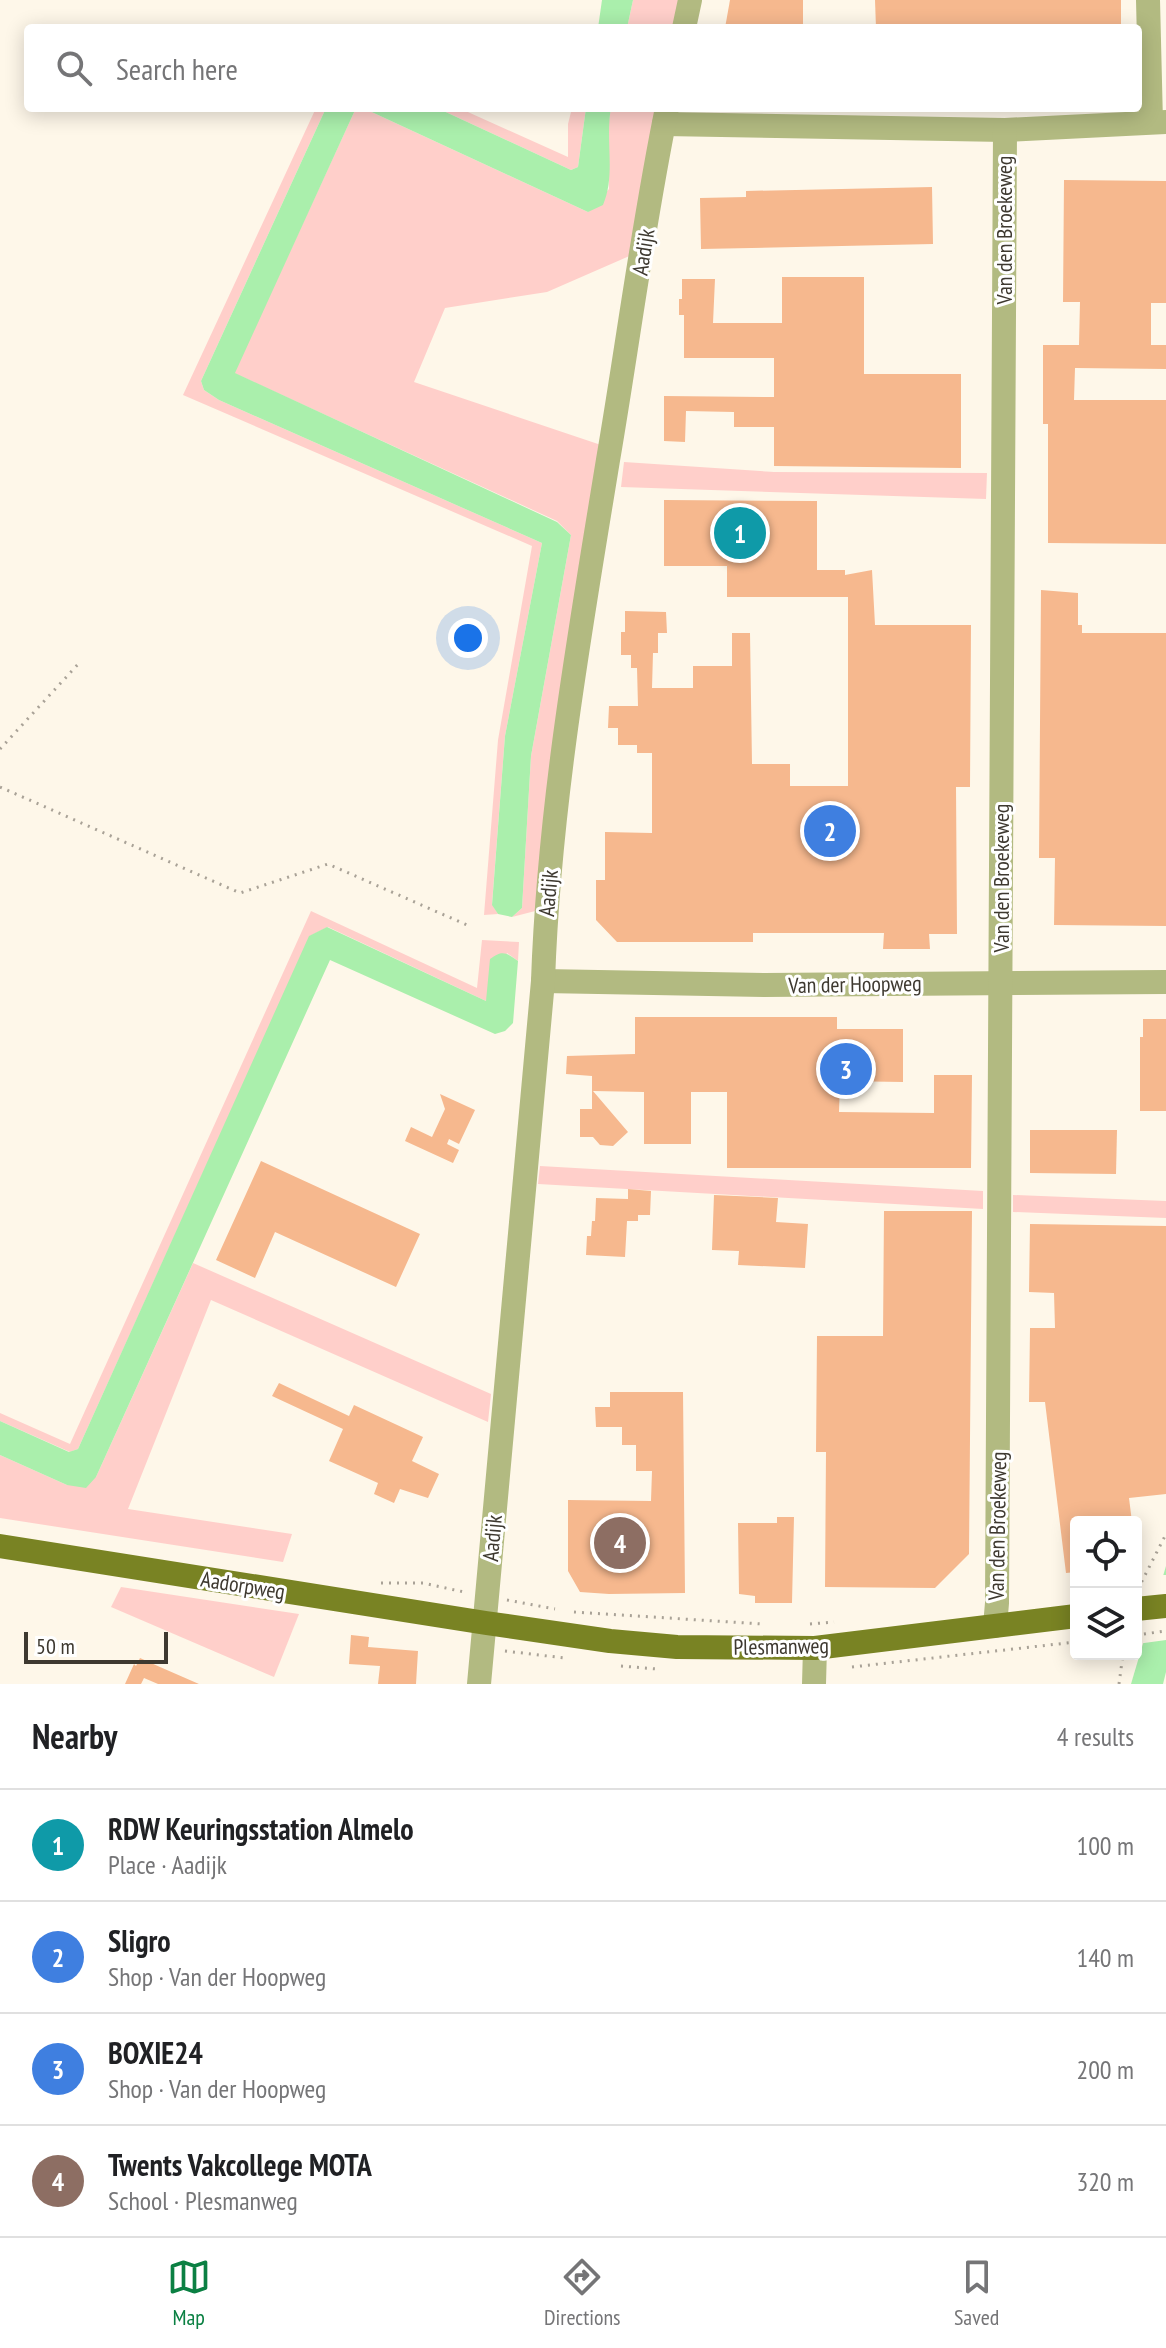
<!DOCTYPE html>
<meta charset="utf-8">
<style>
:root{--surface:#fff;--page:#f2f2f2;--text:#202124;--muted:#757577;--line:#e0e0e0;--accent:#0b8043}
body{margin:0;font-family:"PT Sans Narrow",sans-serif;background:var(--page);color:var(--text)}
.controls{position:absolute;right:24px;bottom:24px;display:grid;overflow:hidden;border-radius:8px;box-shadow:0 4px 20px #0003}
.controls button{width:72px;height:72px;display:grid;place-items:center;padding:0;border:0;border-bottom:2px solid var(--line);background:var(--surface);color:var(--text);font:40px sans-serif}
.scale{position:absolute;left:24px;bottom:20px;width:144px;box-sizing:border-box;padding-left:8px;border:4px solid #3e3930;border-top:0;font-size:22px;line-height:28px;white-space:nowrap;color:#3e3930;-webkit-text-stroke:6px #fff;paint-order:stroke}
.you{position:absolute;left:468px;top:638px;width:28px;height:28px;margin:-20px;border:6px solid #fff;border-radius:50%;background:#1a73e8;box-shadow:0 0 0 12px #1a73e833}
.badge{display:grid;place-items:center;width:52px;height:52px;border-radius:50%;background:var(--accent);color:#fff;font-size:26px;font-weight:700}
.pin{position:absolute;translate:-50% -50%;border:4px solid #fff;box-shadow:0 2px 8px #0006}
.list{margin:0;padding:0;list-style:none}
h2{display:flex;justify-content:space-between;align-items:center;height:104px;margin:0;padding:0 32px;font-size:34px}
h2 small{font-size:26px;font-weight:400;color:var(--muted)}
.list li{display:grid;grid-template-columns:52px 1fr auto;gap:24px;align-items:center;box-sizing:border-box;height:112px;padding:0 32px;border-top:2px solid var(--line)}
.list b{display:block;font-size:30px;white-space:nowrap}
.list p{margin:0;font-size:26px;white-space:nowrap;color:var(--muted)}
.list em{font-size:26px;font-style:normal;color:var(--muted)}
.icon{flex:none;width:44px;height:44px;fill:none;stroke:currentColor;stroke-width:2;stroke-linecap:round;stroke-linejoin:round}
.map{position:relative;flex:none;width:1166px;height:1684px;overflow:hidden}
.search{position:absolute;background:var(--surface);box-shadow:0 4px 20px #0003;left:24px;right:24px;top:24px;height:88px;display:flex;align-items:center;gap:20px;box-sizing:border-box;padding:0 28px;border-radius:8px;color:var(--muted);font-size:30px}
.sheet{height:552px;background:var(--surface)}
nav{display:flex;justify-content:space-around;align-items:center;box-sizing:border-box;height:112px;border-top:2px solid var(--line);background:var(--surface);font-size:22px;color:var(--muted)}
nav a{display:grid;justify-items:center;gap:4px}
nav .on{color:var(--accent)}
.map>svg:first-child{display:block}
.green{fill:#ffcfca}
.water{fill:#aaefac}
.pier{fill:#fef7e9}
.building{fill:#f6b88e}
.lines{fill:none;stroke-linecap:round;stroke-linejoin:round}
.path{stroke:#a9a297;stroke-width:3;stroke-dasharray:2 6;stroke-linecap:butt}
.minor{stroke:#b2ba81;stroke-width:24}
.major{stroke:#798323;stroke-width:24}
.labels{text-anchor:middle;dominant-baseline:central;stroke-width:6;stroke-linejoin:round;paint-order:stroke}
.street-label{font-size:22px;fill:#3e3930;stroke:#fff}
</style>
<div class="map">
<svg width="1166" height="1684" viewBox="0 0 1166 1684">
<rect width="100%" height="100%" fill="#fef7e9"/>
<!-- green -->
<g class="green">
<polygon points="633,0 681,0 675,28 627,28"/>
<polygon points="316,108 326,108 201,381 204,390 219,400 542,543 505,736 492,904 498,914 484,915 498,740 532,546 183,395"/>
<polygon points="356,108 363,108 588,212 609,189 608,126 611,108 659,108 634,254 547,292 445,308 414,382 604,446 539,910 512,917 522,908 531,756 571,535 557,521 234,373"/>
<polygon points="437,108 459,108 568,157 568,124 572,108 586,108 578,167 571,170"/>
<polygon points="624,462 774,472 987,473 986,499 621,487"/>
<polygon points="311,911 477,988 482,940 519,942 518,961 507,953 486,1001 328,927 310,936 78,1449 70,1452 0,1421 0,1413 70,1444"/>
<polygon points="540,1166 983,1191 983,1209 538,1184"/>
<polygon points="1013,1195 1166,1201 1166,1218 1013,1212"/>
<polygon points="193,1263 491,1394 488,1422 211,1300 128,1509 292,1534 283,1562 0,1518 0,1455 67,1485 96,1477"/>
<polygon points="121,1587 299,1614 274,1677 111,1607"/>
</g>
<!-- water -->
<g class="water">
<polygon points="602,0 633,0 627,28 598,28"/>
<polygon points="326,108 356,108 235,373 557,522 571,535 531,756 522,908 512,917 498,914 492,905 505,736 542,543 219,400 204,390 201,381"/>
<path d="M363,108H437L571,170L578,167L586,108H611C605,140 616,175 603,205L588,212Z"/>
<path d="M327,927L486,1001L490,959C502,950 506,952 518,961L513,1023L505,1031L495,1034L330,960L96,1477L86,1488L67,1485L0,1455V1421L69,1452L78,1449L309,936Z"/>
<polygon points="1166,1566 1166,1672 1163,1684 1131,1684"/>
</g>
<!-- pier -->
<polygon class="pier" points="1159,1575 1166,1575 1166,1640 1137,1644"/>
<!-- building -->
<g class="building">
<polygon points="730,0 803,0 803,28 725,28"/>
<polygon points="875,0 1121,0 1121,28 876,28"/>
<polygon points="1064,180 1166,181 1166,303 1151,303 1151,345 1166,345 1166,369 1075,368 1074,400 1166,400 1166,544 1048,543 1048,424 1043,424 1043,345 1079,345 1080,302 1063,302"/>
<polygon points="932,187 933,244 701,249 700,198 746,197 746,191"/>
<polygon points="782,277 864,277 864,374 961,374 961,468 774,466 774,427 734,427 734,412 686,411 685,442 664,441 664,396 774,397 774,358 684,358 684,315 679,315 679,299 682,299 682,279 715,279 713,323 782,323"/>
<polygon points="664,500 817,501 817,570 845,570 845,575 872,570 875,625 971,625 970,787 956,787 957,934 929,934 930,949 883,949 884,933 753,933 753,942 617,942 596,920 596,880 605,880 605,832 652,833 652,753 637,753 637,745 618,745 618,728 608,728 609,706 638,706 637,668 631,668 631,655 621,655 621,632 625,632 625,611 666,612 667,633 658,633 658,653 653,653 652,688 693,688 693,666 732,666 732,633 750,633 752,764 790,764 790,786 848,786 848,597 727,597 727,566 664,566"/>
<polygon points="1041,590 1078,593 1078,625 1082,625 1082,633 1166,633 1166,926 1054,925 1055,858 1039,858"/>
<polygon points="635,1017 837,1017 837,1029 903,1029 903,1082 840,1081 839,1112 934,1113 934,1075 972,1075 971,1168 727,1168 727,1092 691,1092 691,1144 644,1144 644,1092 593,1091 628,1132 613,1146 600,1145 593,1137 580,1137 580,1109 592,1109 592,1076 566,1074 567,1056 635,1054"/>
<polygon points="1143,1019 1166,1019 1166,1111 1140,1111 1140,1037 1143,1037"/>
<polygon points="440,1094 475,1110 459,1144 449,1139 447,1144 459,1150 453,1163 405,1141 411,1127 432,1137 445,1109"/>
<polygon points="1030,1130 1117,1130 1116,1174 1030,1173"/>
<polygon points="261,1161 420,1234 396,1287 275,1232 255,1278 216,1260"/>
<polygon points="628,1189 651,1191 650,1215 638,1215 638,1221 627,1221 625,1257 586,1255 587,1236 591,1236 592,1221 595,1221 596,1198 628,1199"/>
<polygon points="714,1195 778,1198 776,1222 808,1224 805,1268 738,1265 739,1251 712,1250"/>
<polygon points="884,1211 972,1211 969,1554 935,1588 825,1587 826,1452 816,1452 817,1336 883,1336"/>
<polygon points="1030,1224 1166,1226 1166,1494 1129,1498 1132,1522 1076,1522 1076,1572 1066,1573 1045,1402 1029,1402 1030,1328 1055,1328 1054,1293 1029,1292"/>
<polygon points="279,1383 349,1416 354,1405 423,1437 412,1461 439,1474 428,1498 400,1489 394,1503 374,1494 378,1483 329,1461 343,1429 272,1396"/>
<polygon points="610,1392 683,1392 685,1593 609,1594 580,1592 568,1571 568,1500 651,1501 652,1471 636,1471 636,1445 622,1445 622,1427 596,1427 595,1407 610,1407"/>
<polygon points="777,1517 794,1517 792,1603 755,1603 755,1596 739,1594 738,1523 777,1523"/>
<polygon points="351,1635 369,1637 368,1647 418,1651 416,1684 378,1684 380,1666 349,1664"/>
<polygon points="140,1658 160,1667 199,1684 158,1684 144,1678 141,1684 125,1684 134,1664 136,1666"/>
</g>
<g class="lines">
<!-- path -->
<g class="path">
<polyline points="0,749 81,661"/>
<polyline points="0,787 240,893 328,864 467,925"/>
<polyline points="381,1583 423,1583 464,1592"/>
<polyline points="1138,1589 1166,1534"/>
<polyline points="507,1600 555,1609"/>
<polyline points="574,1612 762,1624"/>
<polyline points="810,1624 834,1622"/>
<polyline points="1136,1635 1166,1631"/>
<polyline points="505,1651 565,1658"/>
<polyline points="621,1666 657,1669"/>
<polyline points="852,1667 1076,1642"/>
<polyline points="1119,1684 1123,1654"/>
</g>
<!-- minor -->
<g class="minor">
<polyline points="1148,0 1151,122"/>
<polyline points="684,28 690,0"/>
<polyline points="664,124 1005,130 1166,122"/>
<polyline points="543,981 764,985 1166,982"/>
<polyline points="995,1626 997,1603 1005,130"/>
<path d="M479,1684L543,981C549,806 580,632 608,460C628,343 643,224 667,108"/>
<polyline points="814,1684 815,1648"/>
</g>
<!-- major -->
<g class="major">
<polyline points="0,1546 486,1623 610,1641 677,1647 815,1648 1076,1616"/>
<polyline points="1136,1609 1166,1606"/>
</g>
</g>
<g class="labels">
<!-- street labels -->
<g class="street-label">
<text transform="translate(1004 230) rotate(-90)">Van den Broekeweg</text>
<text transform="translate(643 252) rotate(-81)">Aadijk</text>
<text transform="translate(1001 878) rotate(-90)">Van den Broekeweg</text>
<text transform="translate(548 893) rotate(-85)">Aadijk</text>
<text transform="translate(855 984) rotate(-1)">Van der Hoopweg</text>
<text transform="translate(997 1526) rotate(-89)">Van den Broekeweg</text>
<text transform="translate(492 1538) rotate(-85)">Aadijk</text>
<text transform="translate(243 1585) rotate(9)">Aadorpweg</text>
<text transform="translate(781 1646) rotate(-1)">Plesmanweg</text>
</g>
</g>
</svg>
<div class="controls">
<button><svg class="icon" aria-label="locate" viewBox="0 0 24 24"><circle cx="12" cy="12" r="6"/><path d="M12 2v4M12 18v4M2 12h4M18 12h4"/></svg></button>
<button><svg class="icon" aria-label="layers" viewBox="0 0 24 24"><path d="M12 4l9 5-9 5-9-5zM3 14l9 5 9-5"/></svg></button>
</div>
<div class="scale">50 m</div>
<div class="you"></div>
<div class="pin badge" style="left:740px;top:533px;background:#0f9aa8">1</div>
<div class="pin badge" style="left:830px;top:831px;background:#3f7fe0">2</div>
<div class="pin badge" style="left:846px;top:1069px;background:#3f7fe0">3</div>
<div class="pin badge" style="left:620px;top:1543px;background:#8d6e63">4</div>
<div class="search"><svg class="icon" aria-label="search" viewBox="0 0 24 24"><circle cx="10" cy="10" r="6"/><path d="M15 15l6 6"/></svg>Search here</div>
</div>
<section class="sheet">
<h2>Nearby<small>4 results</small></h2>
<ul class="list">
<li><span class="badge" style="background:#0f9aa8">1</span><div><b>RDW Keuringsstation Almelo</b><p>Place · Aadijk</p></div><em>100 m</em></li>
<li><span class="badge" style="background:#3f7fe0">2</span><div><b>Sligro</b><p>Shop · Van der Hoopweg</p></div><em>140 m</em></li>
<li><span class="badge" style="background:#3f7fe0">3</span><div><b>BOXIE24</b><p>Shop · Van der Hoopweg</p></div><em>200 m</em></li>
<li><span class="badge" style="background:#8d6e63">4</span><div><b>Twents Vakcollege MOTA</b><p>School · Plesmanweg</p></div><em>320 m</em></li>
</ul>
</section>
<nav>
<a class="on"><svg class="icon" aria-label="map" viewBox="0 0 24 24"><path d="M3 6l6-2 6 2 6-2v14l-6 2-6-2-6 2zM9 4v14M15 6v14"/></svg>Map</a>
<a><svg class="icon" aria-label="directions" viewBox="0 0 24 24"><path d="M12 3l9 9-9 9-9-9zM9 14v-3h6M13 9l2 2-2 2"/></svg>Directions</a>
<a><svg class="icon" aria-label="saved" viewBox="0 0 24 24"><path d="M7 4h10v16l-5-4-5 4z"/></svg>Saved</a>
</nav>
